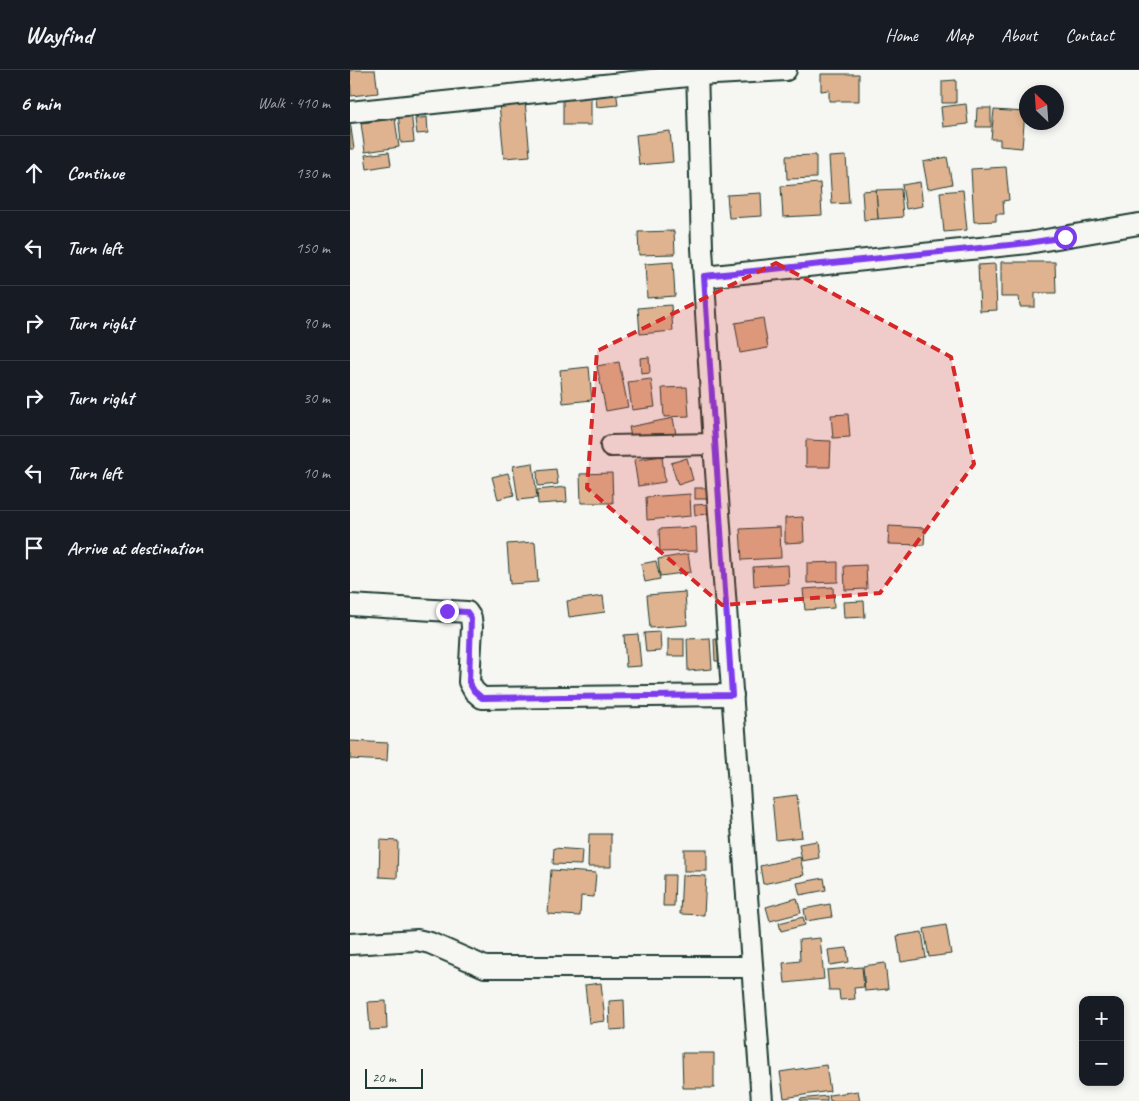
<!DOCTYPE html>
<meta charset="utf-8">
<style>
:root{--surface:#171b24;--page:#242831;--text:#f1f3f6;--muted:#9ea1a6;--line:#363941}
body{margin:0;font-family:Caveat,sans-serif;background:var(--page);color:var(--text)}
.controls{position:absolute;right:15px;bottom:15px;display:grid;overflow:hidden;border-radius:10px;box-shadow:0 2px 8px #0003}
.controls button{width:45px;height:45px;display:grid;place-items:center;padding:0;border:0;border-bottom:1px solid var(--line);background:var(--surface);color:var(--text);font:25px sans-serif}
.compass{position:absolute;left:669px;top:15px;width:45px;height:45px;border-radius:50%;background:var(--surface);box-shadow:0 2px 8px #0003;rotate:335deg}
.scale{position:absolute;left:15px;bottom:12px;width:58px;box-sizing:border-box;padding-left:5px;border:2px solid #1f3d34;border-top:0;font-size:14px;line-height:18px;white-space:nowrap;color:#1f3d34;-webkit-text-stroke:4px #f6f6f2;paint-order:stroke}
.stop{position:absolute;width:15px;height:15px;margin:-11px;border:4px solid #7c3aed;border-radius:50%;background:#fff}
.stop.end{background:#7c3aed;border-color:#fff;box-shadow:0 1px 5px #0008}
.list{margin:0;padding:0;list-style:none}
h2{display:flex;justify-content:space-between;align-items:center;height:65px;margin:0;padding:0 20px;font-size:21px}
h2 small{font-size:16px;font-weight:400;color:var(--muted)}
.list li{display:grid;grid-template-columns:32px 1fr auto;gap:15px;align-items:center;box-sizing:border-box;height:75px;padding:0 20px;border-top:1px solid var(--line)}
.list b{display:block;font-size:19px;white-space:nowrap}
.list em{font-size:16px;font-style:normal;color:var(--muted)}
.icon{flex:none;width:28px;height:28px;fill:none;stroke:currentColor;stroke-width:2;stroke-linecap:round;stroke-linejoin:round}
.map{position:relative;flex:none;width:789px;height:1031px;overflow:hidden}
header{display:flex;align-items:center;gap:30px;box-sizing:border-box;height:70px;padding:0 25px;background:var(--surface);border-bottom:1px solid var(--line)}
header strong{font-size:24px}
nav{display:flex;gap:28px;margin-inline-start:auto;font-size:18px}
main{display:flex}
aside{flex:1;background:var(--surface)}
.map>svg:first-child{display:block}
.building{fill:#dfb38f;stroke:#1f3d34}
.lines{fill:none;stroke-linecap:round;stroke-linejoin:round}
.minor-casing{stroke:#1f3d34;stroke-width:24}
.minor{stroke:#f6f6f2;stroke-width:20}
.route{stroke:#7c3aed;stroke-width:6}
.marked{fill:#d62828;fill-opacity:0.2;stroke:#d62828;stroke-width:4;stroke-dasharray:10 6;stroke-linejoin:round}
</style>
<header>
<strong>Wayfind</strong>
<nav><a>Home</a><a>Map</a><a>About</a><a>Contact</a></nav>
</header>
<main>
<aside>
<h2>6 min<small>Walk · 410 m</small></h2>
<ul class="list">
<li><svg class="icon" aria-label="ahead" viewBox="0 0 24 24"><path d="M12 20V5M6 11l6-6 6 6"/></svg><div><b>Continue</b></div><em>130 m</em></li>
<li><svg class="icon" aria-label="left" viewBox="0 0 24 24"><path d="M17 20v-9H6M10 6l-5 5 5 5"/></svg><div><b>Turn left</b></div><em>150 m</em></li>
<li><svg class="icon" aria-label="right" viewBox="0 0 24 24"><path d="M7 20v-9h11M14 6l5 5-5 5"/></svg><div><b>Turn right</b></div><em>90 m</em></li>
<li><svg class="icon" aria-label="right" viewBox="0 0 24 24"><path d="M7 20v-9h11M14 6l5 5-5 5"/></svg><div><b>Turn right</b></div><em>30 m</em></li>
<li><svg class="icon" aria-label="left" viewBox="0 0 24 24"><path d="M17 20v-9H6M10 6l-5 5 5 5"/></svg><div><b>Turn left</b></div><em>10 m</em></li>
<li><svg class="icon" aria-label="arrive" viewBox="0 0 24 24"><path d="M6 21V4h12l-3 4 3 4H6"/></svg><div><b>Arrive at destination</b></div></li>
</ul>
</aside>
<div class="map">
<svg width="789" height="1031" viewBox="0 0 789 1031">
<rect width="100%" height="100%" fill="#f6f6f2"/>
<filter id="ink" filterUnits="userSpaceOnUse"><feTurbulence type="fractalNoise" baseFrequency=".02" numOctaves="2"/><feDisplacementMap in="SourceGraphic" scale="10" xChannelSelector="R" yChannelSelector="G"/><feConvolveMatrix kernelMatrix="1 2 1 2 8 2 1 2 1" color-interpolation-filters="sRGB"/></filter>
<g filter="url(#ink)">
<!-- building -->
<g class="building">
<polygon points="0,0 25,0 28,23 1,26"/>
<polygon points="471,4 509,4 509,31 479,31 479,20 471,21"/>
<polygon points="606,10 606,33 592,33 592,11"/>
<polygon points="266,19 268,35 247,37 245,21"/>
<rect x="213" y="24" width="28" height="31"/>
<polygon points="175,31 180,86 154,88 149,33"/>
<polygon points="616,34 618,54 593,57 591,37"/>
<polygon points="627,38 641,38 641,57 626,57"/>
<polygon points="61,40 64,72 51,73 48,42"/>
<polygon points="644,40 675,42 672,78 650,76 650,69 641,69"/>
<polygon points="77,47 78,63 67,64 65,49"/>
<polygon points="45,49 49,77 15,82 11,53"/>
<polygon points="0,51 4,79 0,79"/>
<polygon points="320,61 323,92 289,95 286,65"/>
<polygon points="39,82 41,95 17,99 15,85"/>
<polygon points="466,85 466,108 437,109 436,86"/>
<polygon points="496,86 499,133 482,134 479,87"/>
<polygon points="597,87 602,114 578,119 573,92"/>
<polygon points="656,97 659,130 653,131 654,144 646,144 646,151 624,152 621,99"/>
<polygon points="570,112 573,136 556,139 552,115"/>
<polygon points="470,113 472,145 433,147 431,116"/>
<polygon points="551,119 553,147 528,149 526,120"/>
<polygon points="526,120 528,149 514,150 512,121"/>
<polygon points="613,120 617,160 594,162 590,122"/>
<polygon points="411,123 412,146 379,148 377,125"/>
<polygon points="324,161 325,184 289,185 288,162"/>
<polygon points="323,192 325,226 297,228 295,194"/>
<polygon points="651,192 705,192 706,223 685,223 685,237 670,237 669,227 651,227"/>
<polygon points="645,194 647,240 630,241 628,195"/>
<polygon points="321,235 323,261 290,264 288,238"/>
<polygon points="413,248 418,278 390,283 385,253"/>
<polygon points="299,287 300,303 291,304 290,288"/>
<polygon points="269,292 278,337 256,341 247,296"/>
<polygon points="239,297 242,330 213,333 210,300"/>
<polygon points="301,309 305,337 282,340 278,312"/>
<polygon points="337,317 339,346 314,347 312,318"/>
<polygon points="498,344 500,367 483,368 481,345"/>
<polygon points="323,348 326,364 282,372 279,357"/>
<polygon points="456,370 481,371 480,397 456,397"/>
<polygon points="312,386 315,412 288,416 284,390"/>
<polygon points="337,388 343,410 328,415 321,393"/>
<polygon points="183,393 187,428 168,430 163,396"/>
<polygon points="206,399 208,414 188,416 187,401"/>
<polygon points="158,403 164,425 148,429 142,407"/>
<polygon points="262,403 263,433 231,433 230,404"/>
<polygon points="216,417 217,432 188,434 187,420"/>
<rect x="345" y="418" width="16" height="11"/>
<polygon points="340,424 341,446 297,450 296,427"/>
<polygon points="361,434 362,444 345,445 344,435"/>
<polygon points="453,447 454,472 435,473 435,448"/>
<polygon points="539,456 575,458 574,475 538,474"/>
<polygon points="346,457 347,481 310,482 309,459"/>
<polygon points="430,457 431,488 392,490 390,459"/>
<polygon points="185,472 188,512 160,514 157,474"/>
<polygon points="338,484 341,502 310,506 308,489"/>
<polygon points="306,491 310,509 295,512 291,494"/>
<polygon points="488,492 488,512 457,513 457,493"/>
<polygon points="438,495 439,514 404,516 403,497"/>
<polygon points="516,495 517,519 495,520 494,496"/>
<polygon points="483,517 484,538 455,540 453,519"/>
<polygon points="335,522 337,555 300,558 297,525"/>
<polygon points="253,526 255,542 219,547 217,531"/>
<polygon points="514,531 515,547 494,548 493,532"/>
<polygon points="310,562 311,581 296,582 294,563"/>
<polygon points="288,564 291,596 276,597 274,565"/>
<polygon points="360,568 362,599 338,601 337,569"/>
<rect x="318" y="569" width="16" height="17"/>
<polygon points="364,569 373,569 373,591 365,591"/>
<polygon points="0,671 38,673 37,691 0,689"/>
<polygon points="447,725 452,767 426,770 422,728"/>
<polygon points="239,764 261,764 261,797 238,797"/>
<polygon points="30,770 48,771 47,808 29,807"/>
<polygon points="467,771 469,788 452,791 449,774"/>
<polygon points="204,778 232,780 231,795 203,794"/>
<rect x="334" y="779" width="23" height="22"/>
<polygon points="450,787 454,805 413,814 410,796"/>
<polygon points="201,800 246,803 244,827 231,826 230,846 198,844"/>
<polygon points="314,805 325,805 324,836 313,836"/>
<polygon points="332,805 356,806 354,845 330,844"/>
<polygon points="474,808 476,820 450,825 447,813"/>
<polygon points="447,828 451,843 420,851 416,837"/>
<polygon points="480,834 482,847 456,851 454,839"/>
<polygon points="453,847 455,855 431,861 429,853"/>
<polygon points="596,855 601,884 579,887 574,859"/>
<polygon points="572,862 576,888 551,892 547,866"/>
<polygon points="470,868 474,909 435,913 433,893 450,891 449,870"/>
<polygon points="497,878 499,892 480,895 478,880"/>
<polygon points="535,893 538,919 515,921 513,896"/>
<polygon points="512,897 514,917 504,918 505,929 490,930 489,920 479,920 477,900"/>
<polygon points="251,913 255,951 239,953 235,915"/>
<polygon points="274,930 275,959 260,960 259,931"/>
<polygon points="36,931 37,959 20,960 18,932"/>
<polygon points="332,983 364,983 364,1018 333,1018"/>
<polygon points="476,995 480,1021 434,1028 430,1002"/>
<polygon points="508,1021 510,1031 480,1031 479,1025"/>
<polygon points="477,1026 477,1031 451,1031 450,1029"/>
</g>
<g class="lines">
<defs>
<g id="minor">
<polyline points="347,0 352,178 364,374 412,1031"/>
<polyline points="0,42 347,5 436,0"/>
<polyline points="354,207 678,173 789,154"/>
<polyline points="261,376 364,374"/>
<polyline points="0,535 117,542 121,548 122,557 119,612 124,621 132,628 383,625"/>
<polyline points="0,874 67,870 80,873 135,897 402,897"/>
</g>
</defs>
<!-- minor casing -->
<use href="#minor" class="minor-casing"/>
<!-- minor -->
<use href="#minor" class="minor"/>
</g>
</g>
<g class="lines" filter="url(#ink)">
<!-- route -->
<polyline class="route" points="97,541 117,542 121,548 119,612 124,621 132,628 382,625 354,206 678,173 715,167"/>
</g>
<!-- marked area -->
<path class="marked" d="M426,193L601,287L624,394L530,523L372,535L237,418L247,281Z"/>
</svg>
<div class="controls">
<button>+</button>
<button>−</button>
</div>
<svg class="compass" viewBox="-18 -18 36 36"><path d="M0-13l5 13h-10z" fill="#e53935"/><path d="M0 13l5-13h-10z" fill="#9ea1a6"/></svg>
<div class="scale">20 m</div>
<div class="stop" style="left:715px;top:167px"></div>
<div class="stop end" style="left:97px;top:541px"></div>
</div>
</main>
